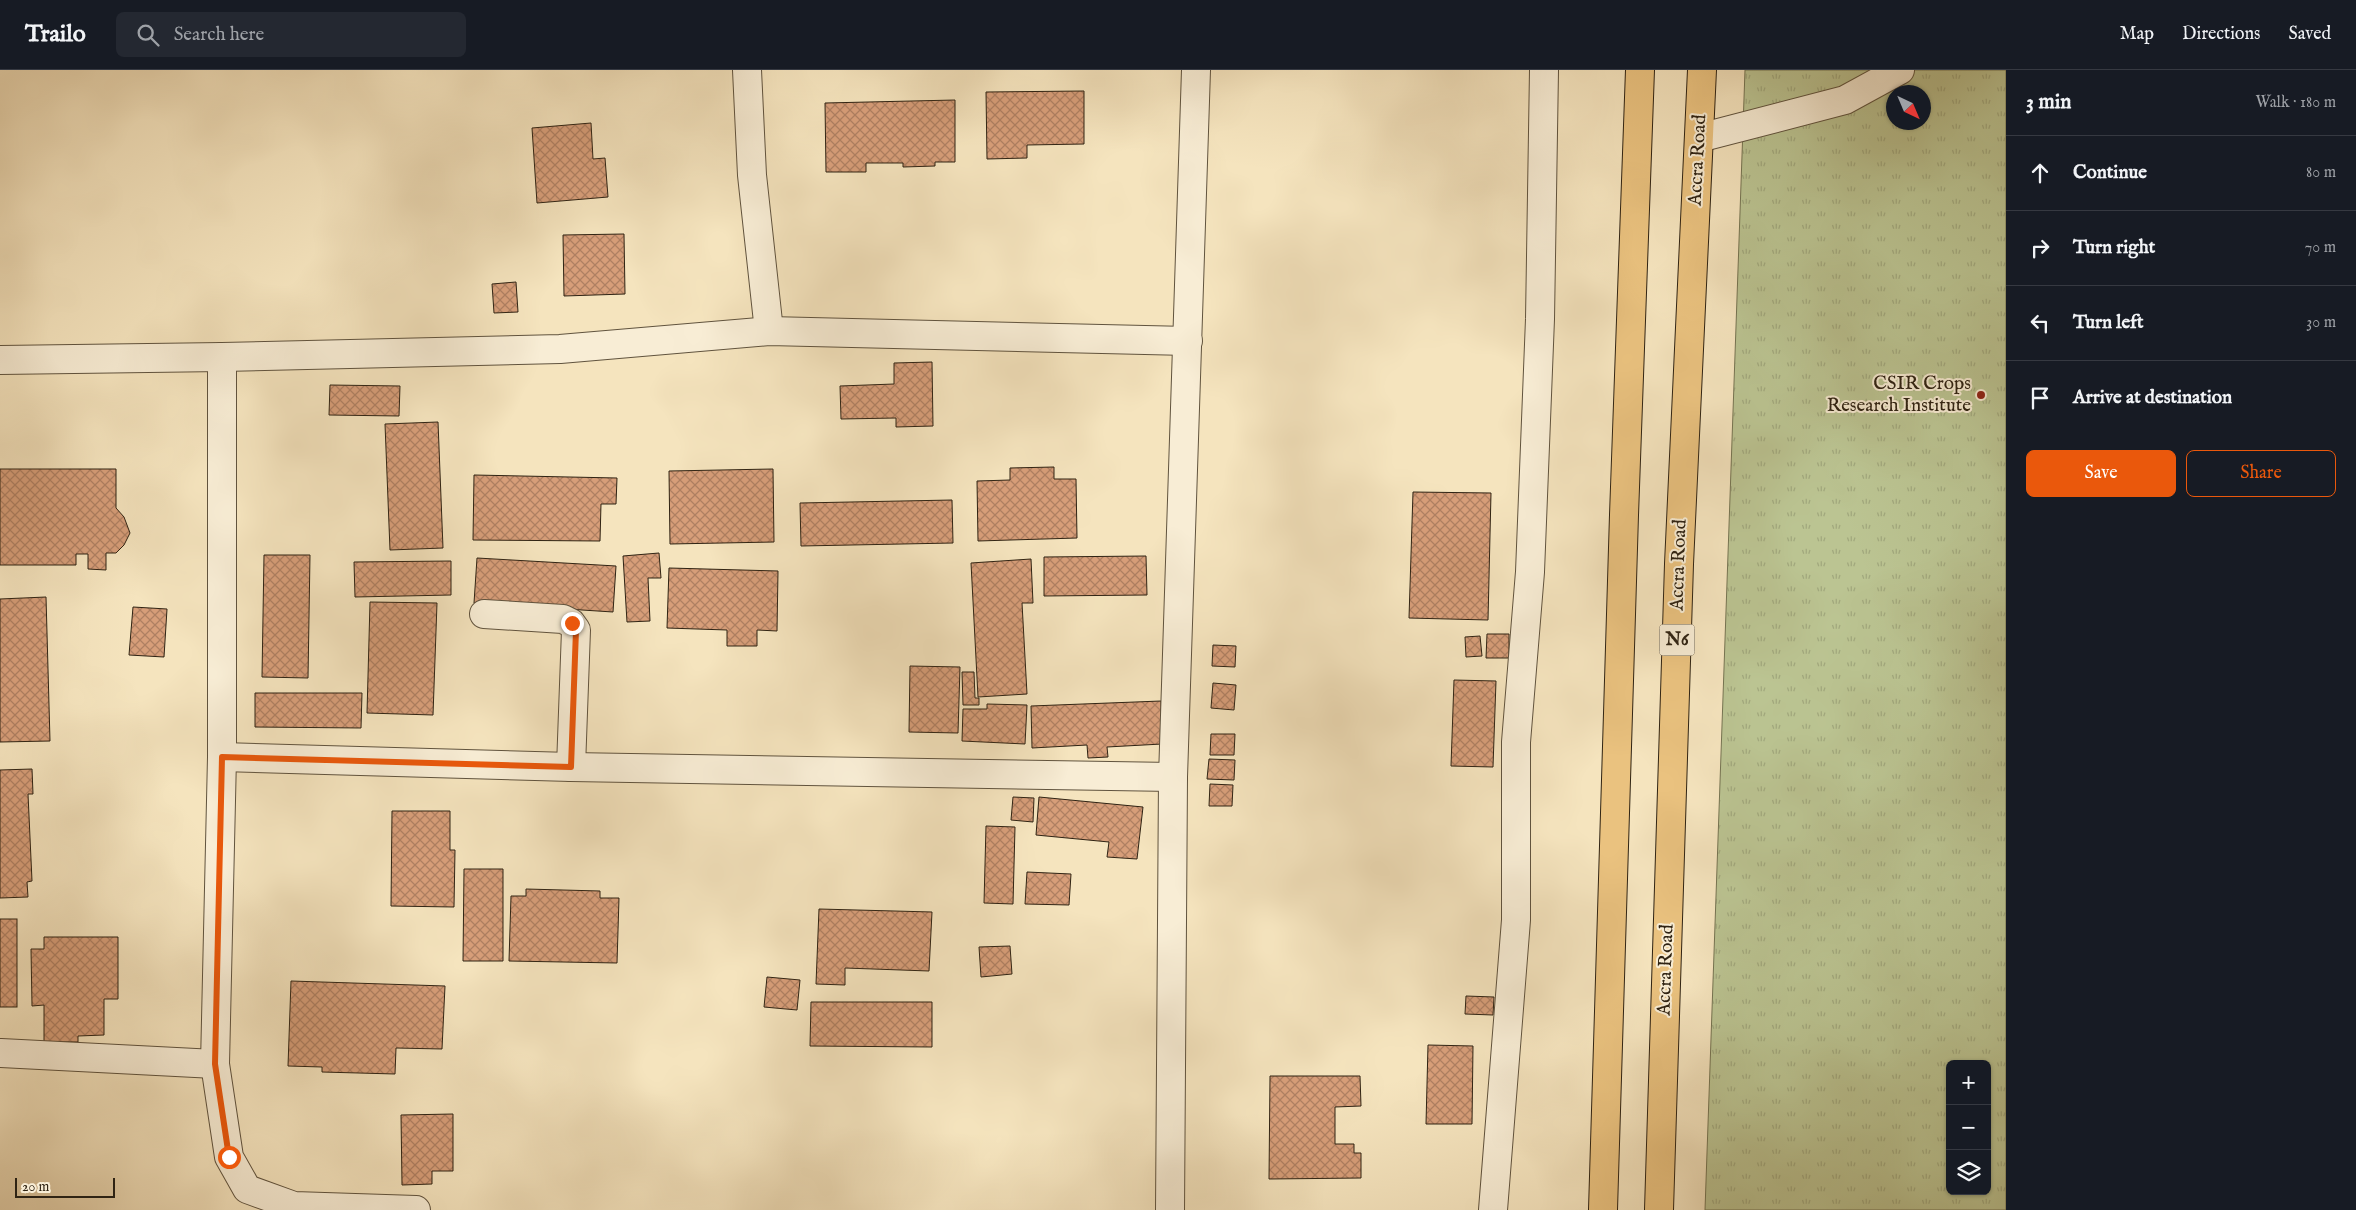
<!DOCTYPE html>
<meta charset="utf-8">
<style>
:root{--surface:#171b24;--page:#242831;--text:#f1f3f6;--muted:#9ea1a6;--line:#363941;--accent:#ea580c}
body{margin:0;font-family:"IM FELL English",serif;background:var(--page);color:var(--text)}
.controls{position:absolute;right:15px;bottom:15px;display:grid;overflow:hidden;border-radius:8px;box-shadow:0 1px 4px #0004}
.controls button{width:45px;height:45px;display:grid;place-items:center;padding:0;border:0;border-bottom:1px solid var(--line);background:var(--surface);color:var(--text);font:25px sans-serif}
.compass{position:absolute;left:1886px;top:15px;width:45px;height:45px;border-radius:50%;background:var(--surface);box-shadow:0 1px 4px #0004;rotate:136deg}
.scale{position:absolute;left:15px;bottom:12px;width:100px;box-sizing:border-box;padding-left:5px;border:2px solid #2f2313;border-top:0;font-size:14px;line-height:18px;white-space:nowrap;color:#2f2313;-webkit-text-stroke:4px #f8edd5;paint-order:stroke}
.stop{position:absolute;width:15px;height:15px;margin:-11px;border:4px solid #ea580c;border-radius:50%;background:#fff}
.stop.end{background:#ea580c;border-color:#fff;box-shadow:0 1px 5px #0008}
.list{margin:0;padding:0;list-style:none}
h2{display:flex;justify-content:space-between;align-items:center;height:65px;margin:0;padding:0 20px;font-size:21px}
h2 small{font-size:16px;font-weight:400;color:var(--muted)}
.list li{display:grid;grid-template-columns:32px 1fr auto;gap:15px;align-items:center;box-sizing:border-box;height:75px;padding:0 20px;border-top:1px solid var(--line)}
.list b{display:block;font-size:19px;white-space:nowrap}
.list em{font-size:16px;font-style:normal;color:var(--muted)}
.actions{display:flex;gap:10px;padding:15px 20px}
.actions a{flex:1;padding:11px 0;border:1px solid var(--accent);border-radius:8px;text-align:center;font-size:18px;color:var(--accent)}
.actions .main{background:var(--accent);color:#fff}
.icon{flex:none;width:28px;height:28px;fill:none;stroke:currentColor;stroke-width:2;stroke-linecap:round;stroke-linejoin:round}
.map{position:relative;flex:none;width:2006px;height:1140px;overflow:hidden}
header{display:flex;align-items:center;gap:30px;box-sizing:border-box;height:70px;padding:0 25px;background:var(--surface);border-bottom:1px solid var(--line)}
header strong{font-size:24px}
nav{display:flex;gap:28px;margin-inline-start:auto;font-size:18px}
.search{width:350px;height:45px;background:var(--page);display:flex;align-items:center;gap:12px;box-sizing:border-box;padding:0 18px;border-radius:8px;color:var(--muted);font-size:19px}
main{display:flex}
aside{flex:1;background:var(--surface)}
.map>svg:first-child{display:block}
.grass{fill:url(#grass-tufts);stroke:#757452;fill-rule:evenodd}
.building{fill:url(#building-cross-hatch);stroke:#2f2313}
.lines{fill:none;stroke-linecap:round;stroke-linejoin:round}
.minor-casing{stroke:#60533e;stroke-width:30}
.highway-casing{stroke:#2f2313;stroke-width:30}
.minor{stroke:#f8edd5;stroke-width:28}
.highway{stroke:#eac27f;stroke-width:28}
.route{stroke:#ea580c;stroke-width:6}
.poi-dot{fill:#8f2418;stroke:#f8edd5;stroke-width:2}
.labels{text-anchor:middle;dominant-baseline:central;stroke-width:4;stroke-linejoin:round;paint-order:stroke}
.shield{fill:#f8edd5;stroke:#6b604d;stroke-width:1}
.shield-label{font-size:18px;font-weight:bold;fill:#2f2313}
.street-label{font-size:19px;fill:#2f2313;stroke:#f8edd5}
.poi-label{font-size:19px;fill:#2f2313;stroke:#f8edd5;text-anchor:end}
</style>
<header>
<strong>Trailo</strong>
<div class="search"><svg class="icon" aria-label="search" viewBox="0 0 24 24"><circle cx="10" cy="10" r="6"/><path d="M15 15l6 6"/></svg>Search here</div>
<nav><a>Map</a><a>Directions</a><a>Saved</a></nav>
</header>
<main>
<div class="map">
<svg width="2006" height="1140" viewBox="0 0 2006 1140">
<defs>
<pattern id="grass-tufts" width="24" height="20" patternUnits="userSpaceOnUse" patternTransform="scale(1.25)"><rect width="24" height="20" fill="#bbc492"/><path d="M3 7l-1-3M5 7V3M7 7l1-3M15 17l-1-3M17 17v-4M19 17l1-3" fill="none" stroke="#a1a87d"/></pattern>
<pattern id="building-cross-hatch" width="8" height="8" patternUnits="userSpaceOnUse" patternTransform="scale(1.25)"><rect width="8" height="8" fill="#d79e79"/><path d="M0 0l8 8M0 8l8-8" fill="none" stroke="#af8062"/></pattern>
</defs>
<rect width="100%" height="100%" fill="#f5e4be"/>
<filter id="stains"><feTurbulence type="fractalNoise" baseFrequency=".004" numOctaves="4"/><feColorMatrix values="0 0 0 0 .2 0 0 0 0 .09 0 0 0 0 .02 0 0 0 .5 -.17"/></filter>
<radialGradient id="worn" r=".72"><stop offset=".6" stop-color="#630" stop-opacity="0"/><stop offset="1" stop-color="#630" stop-opacity=".3"/></radialGradient>
<!-- grass -->
<path class="grass" d="M1745,0H2006V1140H1705ZM1894,22H1924V52H1894ZM1950,994H1987V1121H1950Z"/>
<!-- building -->
<g class="building">
<polygon points="1084,21 1084,74 1027,75 1027,88 987,89 986,22"/>
<polygon points="955,30 955,92 935,92 935,96 903,97 903,93 866,93 866,102 826,102 825,33"/>
<polygon points="591,53 593,89 605,88 608,127 537,133 532,58"/>
<polygon points="624,164 625,224 564,226 563,165"/>
<polygon points="516,212 518,242 494,243 492,214"/>
<polygon points="932,292 933,356 896,357 896,348 841,349 840,316 894,314 894,293"/>
<polygon points="330,315 400,316 399,346 329,345"/>
<polygon points="438,352 443,478 390,480 385,354"/>
<polygon points="1054,397 1054,409 1076,409 1077,468 978,471 977,411 1010,410 1010,398"/>
<polygon points="0,399 116,399 116,438 124,447 130,463 124,475 116,483 106,483 106,500 88,499 88,484 76,484 76,495 0,495"/>
<polygon points="773,399 774,472 670,474 669,401"/>
<polygon points="474,405 617,408 616,434 601,434 600,471 473,470"/>
<polygon points="1413,422 1491,423 1488,550 1409,548"/>
<polygon points="952,430 953,473 801,476 800,433"/>
<polygon points="659,483 661,508 648,508 650,551 627,552 623,486"/>
<polygon points="264,485 310,485 308,608 262,607"/>
<polygon points="1146,486 1147,525 1044,526 1044,487"/>
<polygon points="477,488 616,496 613,542 474,533"/>
<polygon points="1031,489 1033,533 1022,533 1027,624 978,627 971,493"/>
<polygon points="451,491 451,525 355,527 354,492"/>
<polygon points="669,498 778,501 777,561 757,560 757,576 727,576 727,560 667,558"/>
<polygon points="46,527 50,671 0,672 0,529"/>
<polygon points="370,532 437,533 433,645 367,643"/>
<polygon points="133,537 167,539 164,587 129,585"/>
<polygon points="1487,564 1509,564 1509,588 1486,588"/>
<polygon points="1480,566 1482,586 1466,587 1465,567"/>
<polygon points="1213,575 1236,576 1235,597 1212,596"/>
<polygon points="910,596 960,597 958,663 909,662"/>
<polygon points="962,602 974,602 975,628 979,628 979,635 963,635"/>
<polygon points="1454,610 1496,611 1493,697 1451,696"/>
<polygon points="1213,613 1236,615 1234,640 1211,638"/>
<polygon points="255,623 362,623 361,658 255,657"/>
<polygon points="1161,631 1162,674 1107,677 1108,687 1088,688 1087,675 1032,678 1031,636"/>
<polygon points="987,634 1027,635 1025,674 962,671 963,639 987,639"/>
<polygon points="1211,664 1235,664 1234,685 1210,685"/>
<polygon points="1209,689 1235,690 1234,710 1207,709"/>
<polygon points="32,699 33,724 28,724 32,811 27,812 28,827 0,828 0,700"/>
<polygon points="1210,714 1233,715 1232,736 1209,736"/>
<polygon points="1013,727 1034,728 1033,752 1011,750"/>
<polygon points="1039,727 1143,737 1137,789 1107,787 1109,772 1036,765"/>
<polygon points="392,741 450,741 450,780 455,780 454,837 391,836"/>
<polygon points="986,756 1015,757 1013,834 984,833"/>
<polygon points="464,799 503,799 503,891 463,891"/>
<polygon points="1027,802 1071,804 1069,835 1025,834"/>
<polygon points="526,819 600,821 600,828 619,828 617,893 509,891 511,826 526,826"/>
<polygon points="819,839 932,842 929,901 845,898 845,915 816,914"/>
<rect x="0" y="849" width="17" height="88"/>
<polygon points="44,867 118,867 118,929 104,929 104,965 78,966 78,972 44,972 44,935 32,936 31,879 44,879"/>
<polygon points="1010,876 1012,904 981,907 979,877"/>
<polygon points="767,907 800,910 797,940 764,937"/>
<polygon points="291,911 445,916 442,979 396,978 395,1004 322,1002 322,997 288,996"/>
<polygon points="1466,926 1494,927 1493,945 1465,944"/>
<polygon points="811,932 932,932 932,977 810,976"/>
<polygon points="1428,975 1473,976 1472,1054 1426,1054"/>
<polygon points="1270,1006 1360,1006 1361,1036 1335,1037 1335,1074 1354,1074 1354,1083 1361,1083 1361,1108 1269,1109"/>
<polygon points="453,1044 453,1101 432,1101 432,1114 402,1115 401,1045"/>
</g>
<g class="lines">
<defs>
<g id="minor">
<polyline points="747,0 752,105 769,261"/>
<polyline points="1699,68 1845,30 1900,0"/>
<polyline points="222,287 222,687 215,994 229,1087 247,1119 294,1136 416,1140"/>
<polyline points="0,290 222,287 560,279 769,261 1188,271"/>
<polyline points="484,544 563,549 571,553 576,560 571,697"/>
<polyline points="222,687 571,697 1173,707"/>
<polyline points="1,983 215,994"/>
<polyline points="1170,1140 1173,707 1196,0"/>
<polyline points="1493,1140 1516,850 1516,672 1530,502 1540,249 1544,0"/>
</g>
<g id="highway">
<polyline points="1603,1140 1624,445 1640,0"/>
<polyline points="1659,1140 1679,494 1702,0"/>
</g>
</defs>
<!-- minor casing -->
<use href="#minor" class="minor-casing"/>
<!-- highway casing -->
<use href="#highway" class="highway-casing"/>
<!-- minor -->
<use href="#minor" class="minor"/>
<!-- highway -->
<use href="#highway" class="highway"/>
</g>
<g class="lines">
<!-- route -->
<polyline class="route" points="229,1087 215,994 222,687 571,697 576,560 572,553"/>
</g>
<!-- markers -->
<circle class="poi-dot" cx="1981" cy="325" r="5"/>
<g class="labels">
<!-- shield labels -->
<rect class="shield" x="1659.5" y="554.5" width="35" height="31" rx="4"/>
<g class="shield-label">
<text x="1677" y="570">N6</text>
</g>
<!-- street labels -->
<g class="street-label">
<text transform="translate(1698 90) rotate(-87)">Accra Road</text>
<text transform="translate(1679 495) rotate(-88)">Accra Road</text>
<text transform="translate(1666 900) rotate(-88)">Accra Road</text>
</g>
<!-- poi labels -->
<g class="poi-label">
<text x="1971" y="314">CSIR Crops<tspan x="1971" dy="22">Research Institute</tspan></text>
</g>
</g>
<rect width="100%" height="100%" filter="url(#stains)"/>
<rect width="100%" height="100%" fill="url(#worn)"/>
</svg>
<div class="controls">
<button>+</button>
<button>−</button>
<button><svg class="icon" aria-label="layers" viewBox="0 0 24 24"><path d="M12 4l9 5-9 5-9-5zM3 14l9 5 9-5"/></svg></button>
</div>
<svg class="compass" viewBox="-18 -18 36 36"><path d="M0-13l5 13h-10z" fill="#e53935"/><path d="M0 13l5-13h-10z" fill="#9ea1a6"/></svg>
<div class="scale">20 m</div>
<div class="stop" style="left:229px;top:1087px"></div>
<div class="stop end" style="left:572px;top:553px"></div>
</div>
<aside>
<h2>3 min<small>Walk · 180 m</small></h2>
<ul class="list">
<li><svg class="icon" aria-label="ahead" viewBox="0 0 24 24"><path d="M12 20V5M6 11l6-6 6 6"/></svg><div><b>Continue</b></div><em>80 m</em></li>
<li><svg class="icon" aria-label="right" viewBox="0 0 24 24"><path d="M7 20v-9h11M14 6l5 5-5 5"/></svg><div><b>Turn right</b></div><em>70 m</em></li>
<li><svg class="icon" aria-label="left" viewBox="0 0 24 24"><path d="M17 20v-9H6M10 6l-5 5 5 5"/></svg><div><b>Turn left</b></div><em>30 m</em></li>
<li><svg class="icon" aria-label="arrive" viewBox="0 0 24 24"><path d="M6 21V4h12l-3 4 3 4H6"/></svg><div><b>Arrive at destination</b></div></li>
</ul>
<div class="actions"><a class="main">Save</a><a>Share</a></div>
</aside>
</main>
